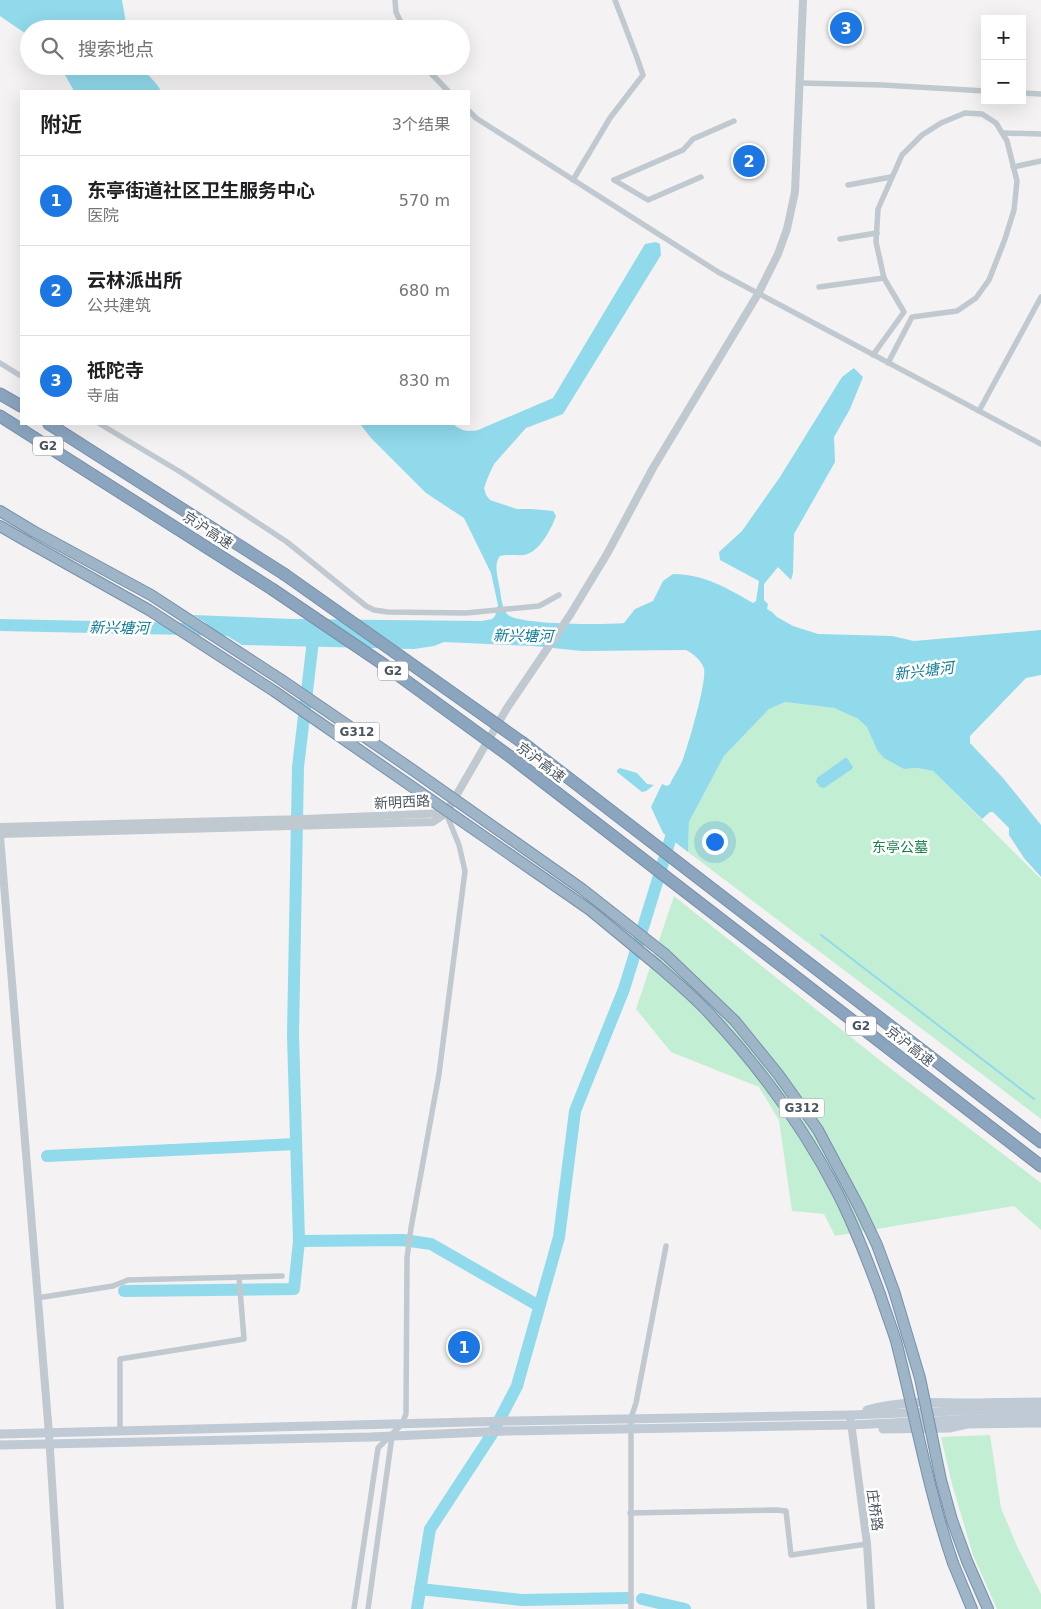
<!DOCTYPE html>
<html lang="zh">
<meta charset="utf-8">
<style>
:root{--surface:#fff;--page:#f2f2f2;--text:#202124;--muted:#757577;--line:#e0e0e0;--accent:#1d77e3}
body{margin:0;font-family:"DejaVu Sans","Noto Sans SC",sans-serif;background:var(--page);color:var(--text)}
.controls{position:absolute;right:15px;top:15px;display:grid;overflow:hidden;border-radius:0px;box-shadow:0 5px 20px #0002}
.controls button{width:45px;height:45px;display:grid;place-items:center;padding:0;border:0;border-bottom:1px solid var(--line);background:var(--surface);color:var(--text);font:25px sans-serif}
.you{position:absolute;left:714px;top:841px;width:18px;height:18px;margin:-12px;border:4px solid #fff;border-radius:50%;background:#1a73e8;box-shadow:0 0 0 8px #1a73e833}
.badge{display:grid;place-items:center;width:32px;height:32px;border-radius:50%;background:var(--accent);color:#fff;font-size:16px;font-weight:700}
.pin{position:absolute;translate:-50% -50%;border:2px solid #fff;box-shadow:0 1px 5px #0006}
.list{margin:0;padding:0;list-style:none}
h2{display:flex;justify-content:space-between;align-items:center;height:65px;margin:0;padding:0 20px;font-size:21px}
h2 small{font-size:16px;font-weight:400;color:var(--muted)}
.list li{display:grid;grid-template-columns:32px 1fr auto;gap:15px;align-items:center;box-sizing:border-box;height:90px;padding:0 20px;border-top:1px solid var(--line)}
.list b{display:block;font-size:19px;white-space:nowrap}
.list p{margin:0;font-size:16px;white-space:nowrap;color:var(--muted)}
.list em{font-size:16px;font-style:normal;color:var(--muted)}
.icon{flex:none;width:28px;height:28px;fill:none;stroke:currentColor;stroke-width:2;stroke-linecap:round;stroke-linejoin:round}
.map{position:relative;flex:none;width:1041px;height:1609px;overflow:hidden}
.search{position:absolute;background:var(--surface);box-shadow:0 5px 20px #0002;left:20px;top:20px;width:450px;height:55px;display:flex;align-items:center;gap:12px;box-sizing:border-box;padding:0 18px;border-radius:28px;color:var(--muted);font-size:19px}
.panel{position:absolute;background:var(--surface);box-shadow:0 5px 20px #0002;left:20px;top:90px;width:450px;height:335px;border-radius:0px}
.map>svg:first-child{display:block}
.green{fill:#c2efd3}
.water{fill:#90daeb}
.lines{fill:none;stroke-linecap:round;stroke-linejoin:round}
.stream{stroke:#90daeb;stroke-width:2}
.river{stroke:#90daeb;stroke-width:12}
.trunk-casing{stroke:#7690ab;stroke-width:12}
.motorway-casing{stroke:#7690ab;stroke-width:13}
.minor{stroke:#c0c9d0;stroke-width:5.5}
.tertiary{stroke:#c0c9d0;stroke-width:8}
.secondary{stroke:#c0cad5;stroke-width:9}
.trunk{stroke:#9eb4c7;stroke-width:10}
.motorway{stroke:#8ba5bf;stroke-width:11}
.trunk-bridge-casing{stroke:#7690ab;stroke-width:12;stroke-linecap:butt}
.motorway-bridge-casing{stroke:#7690ab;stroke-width:13;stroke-linecap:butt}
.trunk-bridge{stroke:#9eb4c7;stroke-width:10}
.motorway-bridge{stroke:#8ba5bf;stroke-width:11}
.labels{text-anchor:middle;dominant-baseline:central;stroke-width:5;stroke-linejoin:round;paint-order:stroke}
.shield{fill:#fff;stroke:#80888f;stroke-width:1}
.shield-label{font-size:12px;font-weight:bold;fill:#4a555f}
.street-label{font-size:14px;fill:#4a555f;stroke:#fff}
.park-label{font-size:14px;fill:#19814b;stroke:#fff}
.water-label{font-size:15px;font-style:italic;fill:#0f7c96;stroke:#fff}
</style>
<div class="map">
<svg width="1041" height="1609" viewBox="0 0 1041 1609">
<rect width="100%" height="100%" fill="#f4f2f2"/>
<!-- green -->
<g class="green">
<polygon points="785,702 834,708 849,713 857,718 867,727 877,750 904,769 918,768 933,771 1041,879 1041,1119 688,852 689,822 724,756 769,709"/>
<polygon points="674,896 882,1062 1041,1183 1041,1230 1014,1206 835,1236 824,1214 792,1211 779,1120 759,1087 671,1052 636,1009"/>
<polygon points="990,1435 1001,1508 1017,1546 1041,1594 1041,1609 997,1609 973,1555 952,1484 941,1437"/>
</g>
<!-- water -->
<g class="water">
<polygon points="0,0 122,0 127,29 29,29 29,36 0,16"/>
<path d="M60,66H142C147,76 156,81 161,91H74Z"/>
<path d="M656,242L660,244L661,255L563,414L526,428L494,464L488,477L484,488L486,495L490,500L517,509H532L553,511L556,516C551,529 540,552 524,555C517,556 508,554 500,556C494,563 497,575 499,585C501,593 501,607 507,614C516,625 607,625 624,623L635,609L653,601L663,581L673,574C704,574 727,588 753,603L756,601L759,581L720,560L719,552L742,531L780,477L842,377L854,368L863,377L850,409L834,437L835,462L794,534L793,573L791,580L778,567L764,584V600L768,604L767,609L772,612L777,617L793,626L818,634L892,636L914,641L1041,630V675L1026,678L970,736V743L1003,778L1041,825V877L1024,858L1009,835V828L993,812H990L982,819L933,771L918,768L904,769L884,758L877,750L867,727L857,718L834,708L785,702L769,709L724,756L689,822L688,852L663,833L651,807L662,784L667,786L670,784C674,775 681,766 684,756C689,742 707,681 704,669C702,661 694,654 686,650L582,651L533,646L444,642L434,646L414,649L242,645L193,615L292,619L482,621L492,619L495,616L498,605L491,573L464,518L426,493L371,438L360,424H453C462,431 466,432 478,430L553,398L645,244Z"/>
<polygon points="845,758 847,758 853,767 852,769 824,788 820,787 816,782 817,778"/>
<polygon points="620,768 637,773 647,784 654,785 646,791 642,792 617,772 617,770"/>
</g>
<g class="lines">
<!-- stream -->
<polyline class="stream" points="821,935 1034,1099"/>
<!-- river -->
<g class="river">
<polyline points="0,625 235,630"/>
<polyline points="314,632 298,767 293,1035 299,1241 403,1240 431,1244 539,1306"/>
<polyline points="47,1156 296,1144"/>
<polyline points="124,1291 294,1289 299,1241"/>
<polyline points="420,1589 522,1600 628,1598"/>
<polyline points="642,1599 685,1609"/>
<polyline points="417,1609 430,1529 492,1434 517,1386 559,1237 575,1111 624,989 675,824"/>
</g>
<defs>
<g id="trunk">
<polyline points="0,511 33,531"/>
<polyline points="0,526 26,541"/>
<polyline points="666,955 735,1021 778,1074 818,1130 859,1207 877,1245 894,1291"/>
<path d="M658,966C674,980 691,994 706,1010C757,1064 803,1126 837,1192C854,1225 867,1259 880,1294"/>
<polyline points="967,1561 988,1609"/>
<polyline points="953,1563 972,1609"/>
</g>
<g id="motorway">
<polyline points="0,394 21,406"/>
<polyline points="0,416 272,589"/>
<polyline points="49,424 284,574"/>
<polyline points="523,743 1041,1142"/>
<polyline points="512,758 1041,1166"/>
</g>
</defs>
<!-- trunk casing -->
<use href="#trunk" class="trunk-casing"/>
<!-- motorway casing -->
<use href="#motorway" class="motorway-casing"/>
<!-- minor -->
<g class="minor">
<polyline points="395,0 396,12 404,29"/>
<polyline points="424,66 448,91"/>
<polyline points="800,83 883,85 985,91"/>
<polyline points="1022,93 1041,94"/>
<polyline points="469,111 476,118 718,272 1041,444"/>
<polyline points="1003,133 1041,134"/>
<polyline points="1013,167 1041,161"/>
<polyline points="573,180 610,118 643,75 636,55 615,0"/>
<polyline points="614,180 683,150 693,139 734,121"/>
<polyline points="614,180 648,200 701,177"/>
<polyline points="848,185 891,177"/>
<polyline points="840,239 877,233"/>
<polyline points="819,287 884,278 876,242 878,209 902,155 922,135 941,123 965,113 982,114 996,123 1007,141 1017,181 1014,210 1005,239 989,280 976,298 957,311 912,317 888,363"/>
<polyline points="873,355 904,312 884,278"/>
<polyline points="0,363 21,376"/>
<polyline points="979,411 1041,297"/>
<polyline points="100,424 182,473 287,542 366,606 374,610 388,612 466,613 539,606 559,595"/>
<polyline points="37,1298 113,1286 128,1280 282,1276"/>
<polyline points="120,1432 120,1359 244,1339 239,1277"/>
<polyline points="630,1513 776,1510 786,1511 791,1555 867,1544"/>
<polyline points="354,1609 378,1448 402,1424 406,1414 407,1258 411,1228 439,1074 465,871 459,845 446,813"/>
<polyline points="368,1609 392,1436"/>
<polyline points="631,1609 631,1418 636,1403 666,1246"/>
</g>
<!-- tertiary -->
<g class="tertiary">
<polyline points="0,827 305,819 446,813"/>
<polyline points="0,834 433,822 446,813 507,708 570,615 607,554 653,468 758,294 778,254 787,229 795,192 803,0"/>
<polyline points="0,836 49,1434 60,1609"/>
<polyline points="850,1415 867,1544 871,1609"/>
</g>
<!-- secondary -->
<g class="secondary">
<path d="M867,1410C901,1401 929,1402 963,1403C989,1403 1015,1402 1041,1402"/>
<polyline points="883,1429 949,1428 967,1424 1041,1423"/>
<polyline points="0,1434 512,1421 850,1415 1041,1408"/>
<polyline points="0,1445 371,1437 507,1431 850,1425 1041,1416"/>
</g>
<!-- trunk -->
<use href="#trunk" class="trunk"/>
<!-- motorway -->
<use href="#motorway" class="motorway"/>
<defs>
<g id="trunk-bridge">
<polyline points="33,531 151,595 280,679 410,768 582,889 666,955"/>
<polyline points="26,541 149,610 274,691 590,910 658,966"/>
<polyline points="894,1291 920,1378 941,1480 952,1520 967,1561"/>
<path d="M880,1294C885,1310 891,1325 896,1341C915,1415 928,1490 953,1563"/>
</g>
<g id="motorway-bridge">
<polyline points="284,574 523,743"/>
<polyline points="272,589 383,664 512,758"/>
</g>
</defs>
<!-- trunk-bridge casing -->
<use href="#trunk-bridge" class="trunk-bridge-casing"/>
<!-- motorway-bridge casing -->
<use href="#motorway-bridge" class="motorway-bridge-casing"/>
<!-- trunk-bridge -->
<use href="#trunk-bridge" class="trunk-bridge"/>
<!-- motorway-bridge -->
<use href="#motorway-bridge" class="motorway-bridge"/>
</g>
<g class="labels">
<!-- shield labels -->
<g class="shield">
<rect x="33" y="436.5" width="30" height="19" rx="4"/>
<rect x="378" y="661.5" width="30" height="19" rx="4"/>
<rect x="334.5" y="722.5" width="45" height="19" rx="4"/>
<rect x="846" y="1016.5" width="30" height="19" rx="4"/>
<rect x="779.5" y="1098.5" width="45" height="19" rx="4"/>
</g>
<g class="shield-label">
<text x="48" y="446">G2</text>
<text x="393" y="671">G2</text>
<text x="357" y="732">G312</text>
<text x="861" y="1026">G2</text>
<text x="802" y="1108">G312</text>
</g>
<!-- street labels -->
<g class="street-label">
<text transform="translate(208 530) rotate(33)">京沪高速</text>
<text transform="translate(541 762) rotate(37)">京沪高速</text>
<text transform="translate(402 802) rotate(-3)">新明西路</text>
<text transform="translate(910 1046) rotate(38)">京沪高速</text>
<text transform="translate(875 1510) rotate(82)">庄桥路</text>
</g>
<!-- park labels -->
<g class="park-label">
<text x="900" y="847">东亭公墓</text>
</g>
<!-- water labels -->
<g class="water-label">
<text transform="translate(119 628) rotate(1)">新兴塘河</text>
<text transform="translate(523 636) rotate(1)">新兴塘河</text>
<text transform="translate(924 671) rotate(-7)">新兴塘河</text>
</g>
</g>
</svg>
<div class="controls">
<button>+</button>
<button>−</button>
</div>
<div class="you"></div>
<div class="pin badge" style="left:464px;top:1347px">1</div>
<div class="pin badge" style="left:749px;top:161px">2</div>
<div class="pin badge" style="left:846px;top:28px">3</div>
<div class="search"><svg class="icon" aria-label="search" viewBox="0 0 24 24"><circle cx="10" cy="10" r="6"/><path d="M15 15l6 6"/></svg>搜索地点</div>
<section class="panel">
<h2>附近<small>3个结果</small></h2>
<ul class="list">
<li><span class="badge">1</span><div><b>东亭街道社区卫生服务中心</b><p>医院</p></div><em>570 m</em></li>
<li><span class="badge">2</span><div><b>云林派出所</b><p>公共建筑</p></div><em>680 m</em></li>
<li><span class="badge">3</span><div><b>祇陀寺</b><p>寺庙</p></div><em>830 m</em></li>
</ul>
</section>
</div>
